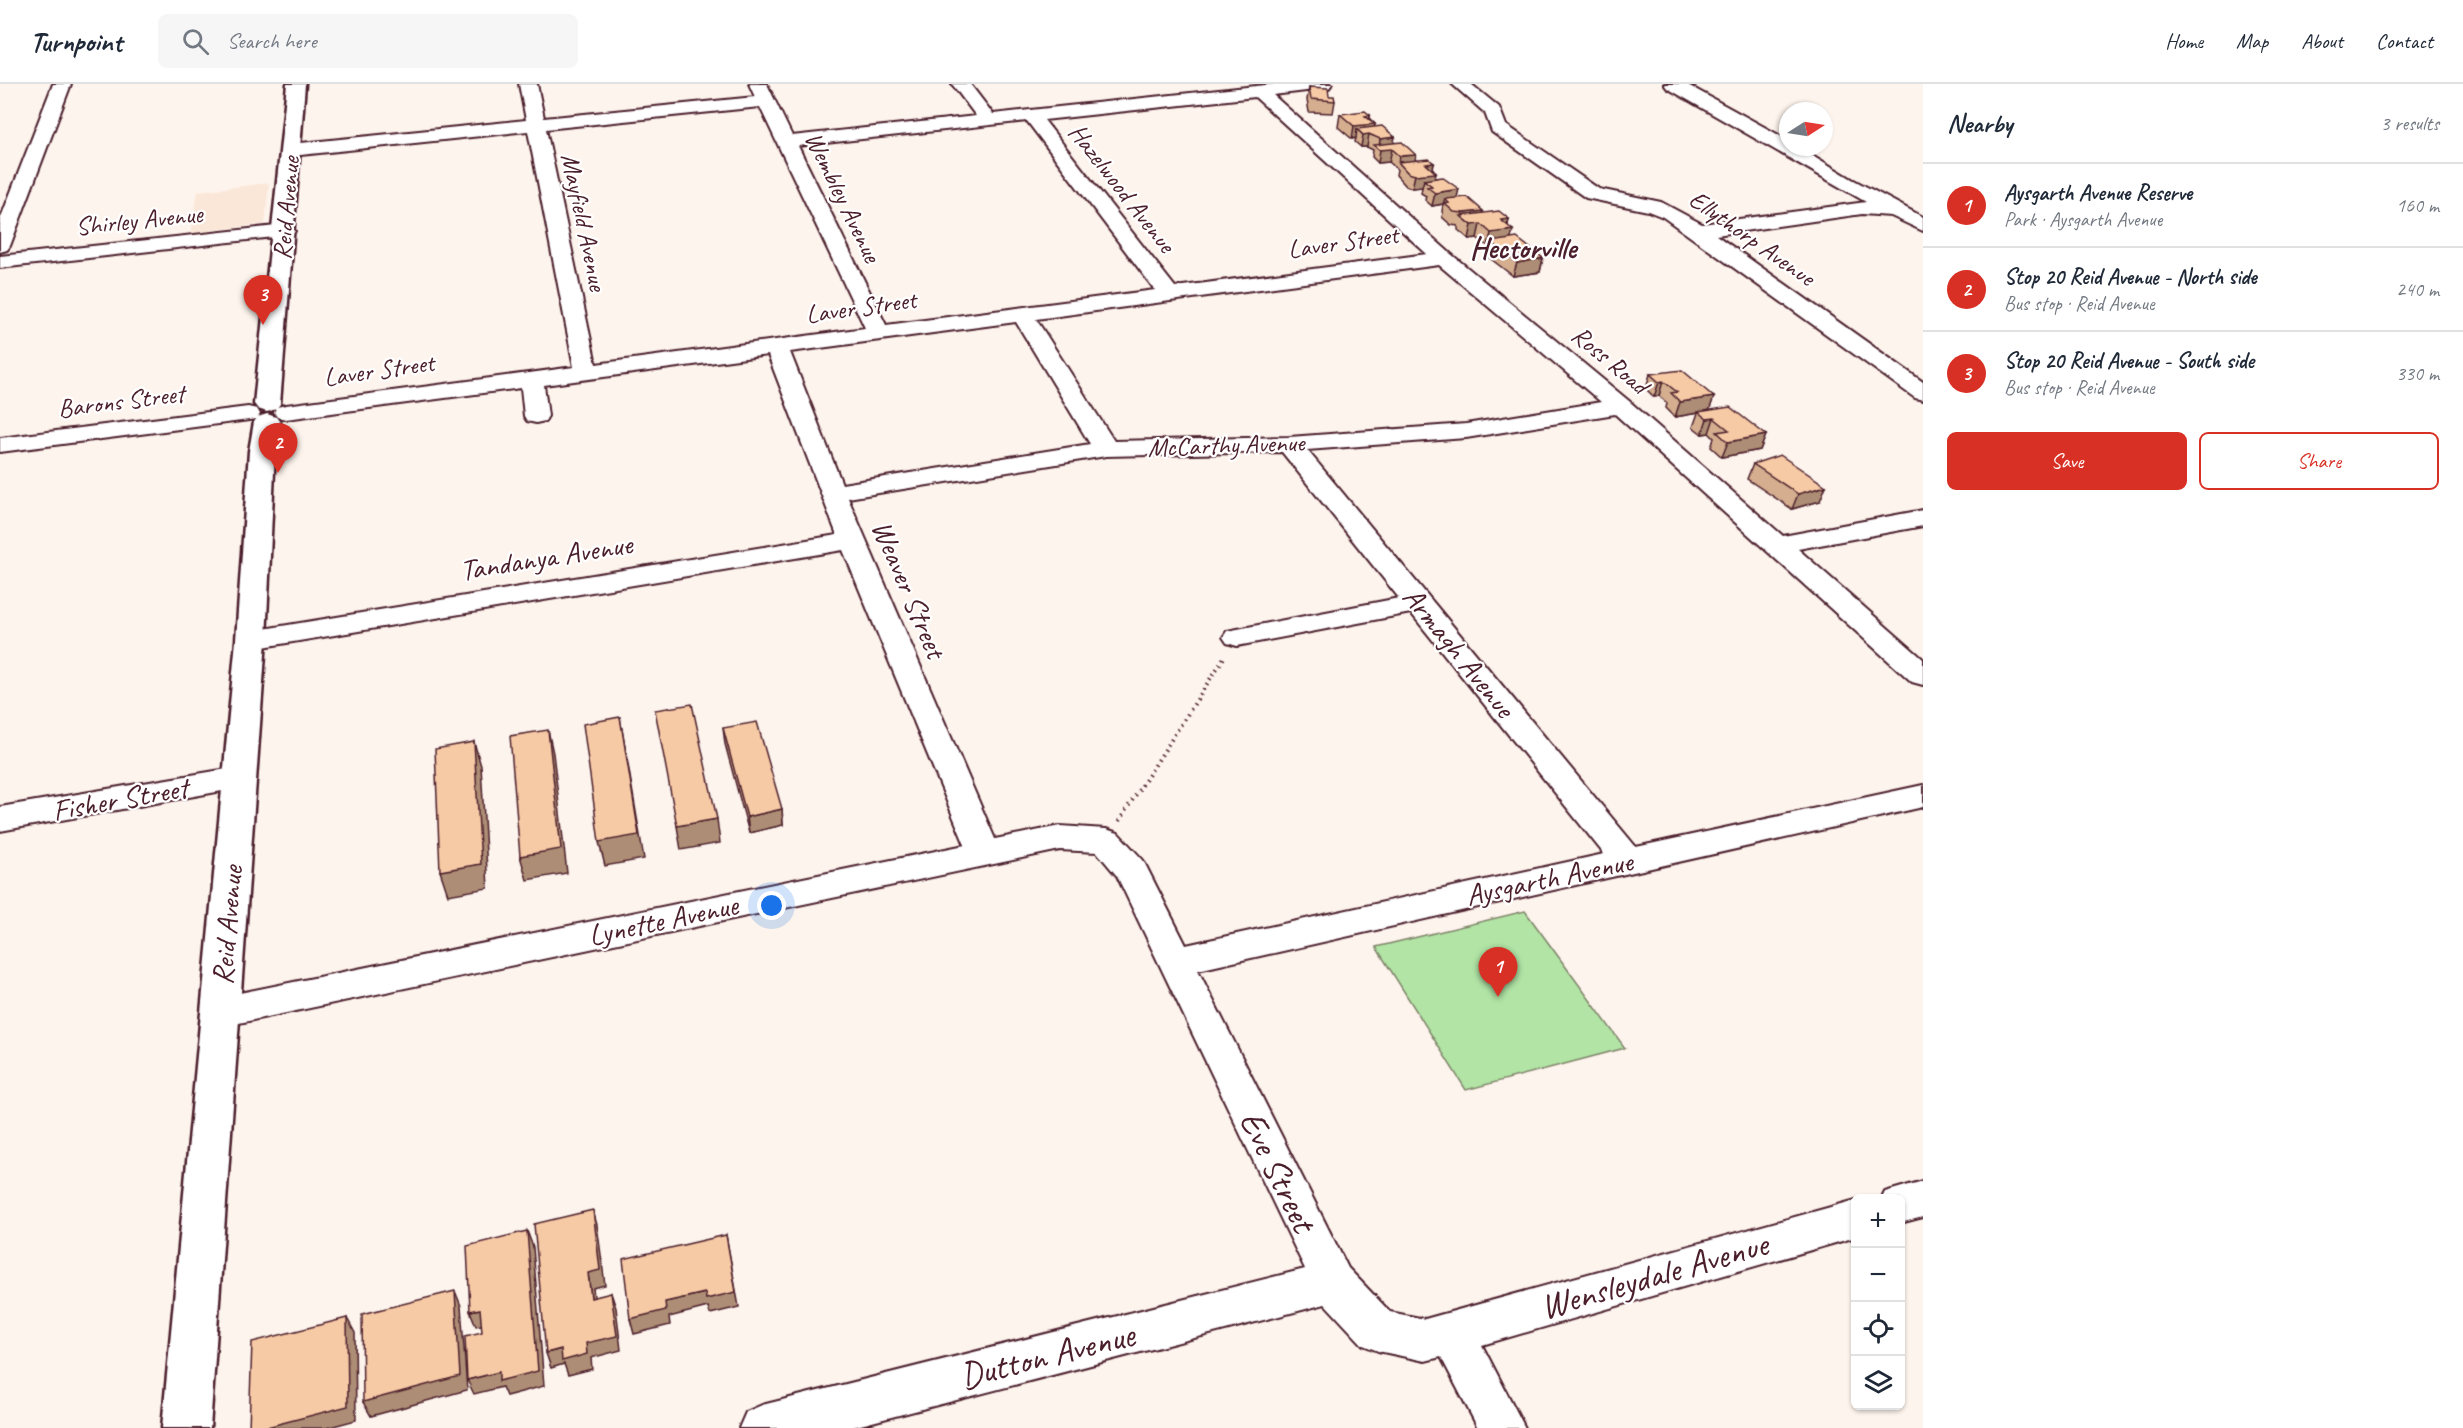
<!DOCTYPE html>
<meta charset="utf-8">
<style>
:root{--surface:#fff;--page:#f6f6f7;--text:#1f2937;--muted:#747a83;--line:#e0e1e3;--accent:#d93025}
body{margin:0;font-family:Caveat,sans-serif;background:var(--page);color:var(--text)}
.controls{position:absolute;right:18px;bottom:18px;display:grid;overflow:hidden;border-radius:9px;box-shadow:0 2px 4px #0004}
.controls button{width:54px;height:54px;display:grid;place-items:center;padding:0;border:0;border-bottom:2px solid var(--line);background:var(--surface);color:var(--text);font:30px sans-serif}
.compass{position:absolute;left:1779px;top:18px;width:54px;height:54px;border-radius:50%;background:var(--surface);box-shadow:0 2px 4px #0004;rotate:78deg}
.you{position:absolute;left:772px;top:822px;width:21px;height:21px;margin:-15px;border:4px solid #fff;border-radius:50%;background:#1a73e8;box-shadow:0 0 0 9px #1a73e833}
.badge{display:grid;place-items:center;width:39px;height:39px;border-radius:50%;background:var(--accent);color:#fff;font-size:20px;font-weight:700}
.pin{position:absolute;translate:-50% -50px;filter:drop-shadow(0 2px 3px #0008)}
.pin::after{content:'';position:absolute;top:32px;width:21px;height:18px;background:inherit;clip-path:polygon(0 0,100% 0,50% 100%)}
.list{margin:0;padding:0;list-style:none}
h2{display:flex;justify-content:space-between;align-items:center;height:78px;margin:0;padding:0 24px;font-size:26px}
h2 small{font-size:20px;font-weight:400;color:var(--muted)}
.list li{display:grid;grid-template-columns:39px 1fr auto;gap:18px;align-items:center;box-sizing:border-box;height:84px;padding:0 24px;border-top:2px solid var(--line)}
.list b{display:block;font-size:22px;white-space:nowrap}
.list p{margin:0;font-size:20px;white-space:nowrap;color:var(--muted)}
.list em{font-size:20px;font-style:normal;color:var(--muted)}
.actions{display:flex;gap:12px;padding:18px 24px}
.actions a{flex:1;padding:14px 0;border:2px solid var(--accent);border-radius:9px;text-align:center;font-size:21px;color:var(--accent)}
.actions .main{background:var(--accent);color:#fff}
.icon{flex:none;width:33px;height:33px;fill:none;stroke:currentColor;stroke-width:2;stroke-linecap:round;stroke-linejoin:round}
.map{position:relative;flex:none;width:1923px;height:1344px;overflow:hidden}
header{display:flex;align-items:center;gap:36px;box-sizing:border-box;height:84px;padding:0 30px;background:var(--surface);border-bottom:2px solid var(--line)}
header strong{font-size:28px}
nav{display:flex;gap:33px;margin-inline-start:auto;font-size:21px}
.search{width:420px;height:54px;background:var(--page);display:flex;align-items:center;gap:15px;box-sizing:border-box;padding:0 21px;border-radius:9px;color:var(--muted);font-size:22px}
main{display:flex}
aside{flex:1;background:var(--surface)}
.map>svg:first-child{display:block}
.built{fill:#fbe7d8}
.green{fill:#b1e4a5;stroke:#7e8268;stroke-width:1.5}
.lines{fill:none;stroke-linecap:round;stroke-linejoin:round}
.street-casing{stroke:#4a1f2b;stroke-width:4}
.secondary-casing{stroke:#4a1f2b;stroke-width:5}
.path{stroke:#4a1f2b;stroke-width:4;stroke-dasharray:1.5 4.5;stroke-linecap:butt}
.street{fill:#fff;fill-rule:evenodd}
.secondary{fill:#fff;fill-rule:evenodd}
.wall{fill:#d4ae8f;stroke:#4a1f2b;stroke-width:1.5}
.shaded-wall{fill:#ad8d74;stroke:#4a1f2b;stroke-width:1.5}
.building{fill:#f7caa6;stroke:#4a1f2b;stroke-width:1.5}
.labels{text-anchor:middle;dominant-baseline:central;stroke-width:4.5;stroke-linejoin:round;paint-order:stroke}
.far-street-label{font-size:26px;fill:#4a1f2b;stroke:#fff}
.far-district-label{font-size:30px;font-weight:bold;fill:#4a1f2b;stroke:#fff}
.street-label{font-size:30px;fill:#4a1f2b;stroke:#fff}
.near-street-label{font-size:36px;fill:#4a1f2b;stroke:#fff}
</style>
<header>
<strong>Turnpoint</strong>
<div class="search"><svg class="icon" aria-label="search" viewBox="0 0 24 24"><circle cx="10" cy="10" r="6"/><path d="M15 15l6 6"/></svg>Search here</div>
<nav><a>Home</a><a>Map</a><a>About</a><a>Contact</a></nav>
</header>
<main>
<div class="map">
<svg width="1923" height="1344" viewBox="0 0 1923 1344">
<rect width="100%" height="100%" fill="#fdf4ed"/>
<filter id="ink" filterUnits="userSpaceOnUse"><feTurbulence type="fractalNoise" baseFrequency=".0167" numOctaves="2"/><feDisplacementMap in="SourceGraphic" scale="12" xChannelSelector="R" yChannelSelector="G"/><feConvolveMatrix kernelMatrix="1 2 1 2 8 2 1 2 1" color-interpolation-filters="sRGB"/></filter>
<g filter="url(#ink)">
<!-- built -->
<polygon class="built" points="269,99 265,140 191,149 198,107"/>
<!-- green -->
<polygon class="green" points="1525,827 1625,964 1466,1006 1376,863"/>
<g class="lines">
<defs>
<g id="street">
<polygon points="53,0 71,0 10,162 7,166 0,168 0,136"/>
<path d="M519,0H537L544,34L755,13L749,0H767L792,52L976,32L952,0H970L993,30L1275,0H1332L1329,4L1323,5L1273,11L1451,170L1629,317L1783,452L1923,426V442L1798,465L1923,575V601L1912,598L1615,330L1466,354L1307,366L1636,763L1923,701V723L1198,886L1348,1184L1390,1228L1425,1235L1856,1116V1153L1482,1261L1525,1344H1478L1441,1273L1425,1277L1378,1267L1363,1261L1325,1220L849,1344H739L746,1328L762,1321L1305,1185L1117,792L1097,768L1060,766L220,943L207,938L202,928L207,918L220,913L965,761L843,466L251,565L241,562L236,556L241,550L251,547L837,451L768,271L544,301L548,332L545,337L536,339L527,337L524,332L521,304L286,335L277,333L274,328L277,323L286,321L574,283L528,47L291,72L284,70L282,66L284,62L291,60L526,36ZM1255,13L1427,170L1175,203L1044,36ZM760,23L865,244L596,280L546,45ZM1027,37L1155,206L886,241L798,62ZM1439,181L1601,318L1466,340L1289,353L1114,357L1036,235ZM1016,238L1090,360L842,400L790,268ZM1282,368L1399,514L1227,547L1223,553L1227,559L1237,562L1411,529L1604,770L1186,861L1143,776L1118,749L1106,745L1060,742L995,755L848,414L1106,372Z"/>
<polygon points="1452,0 1471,0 1499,23 1506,41 1599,105 1661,118 1702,140 1866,118 1667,4 1664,0 1686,0 1788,56 1788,63 1799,63 1852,95 1923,133 1923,147 1891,132 1862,130 1716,151 1923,298 1923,316 1915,314 1663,133 1648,127 1586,114 1492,48 1485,29"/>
<polygon points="285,141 292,143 295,147 292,151 0,184 0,172"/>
<polygon points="248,323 257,325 260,330 257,335 0,368 0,354"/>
<polygon points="239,683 250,686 255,694 250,702 0,747 0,723"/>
<polygon points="1923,1097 1923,1133 1900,1139 1900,1114 1882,1114 1885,1108"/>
</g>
<g id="secondary">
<polygon points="287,0 305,0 280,320 276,325 267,328 258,325 254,320"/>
<polygon points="267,330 276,333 280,338 275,367 266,556 210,1344 162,1344 236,556 249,367 254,338 258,333"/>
</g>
</defs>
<!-- street casing -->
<use href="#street" class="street-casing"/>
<!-- secondary casing -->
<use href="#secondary" class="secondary-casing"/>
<!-- path -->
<polyline class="path" points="1119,737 1225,572"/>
<!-- street -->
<use href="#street" class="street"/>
<!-- secondary -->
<use href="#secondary" class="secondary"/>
</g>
<!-- wall -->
<g class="wall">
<polygon points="1309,3 1329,12 1335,17 1333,29 1309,28 1307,16"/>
<polygon points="1340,30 1370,31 1370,35 1375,40 1374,43 1415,76 1434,79 1433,86 1436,89 1435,94 1457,114 1482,129 1509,135 1508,141 1511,155 1543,174 1540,188 1513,192 1487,172 1490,162 1488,162 1477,154 1469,155 1458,146 1458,142 1451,141 1442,133 1443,129 1442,128 1443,120 1432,122 1425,116 1426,112 1421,109 1422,103 1412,104 1406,102 1396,91 1397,85 1389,78 1378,79 1372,73 1373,66 1367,63 1361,63 1355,58 1356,54 1352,55 1338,43"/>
<polygon points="1650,290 1714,313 1709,326 1766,351 1760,366 1722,373 1711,363 1714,354 1709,349 1702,350 1693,343 1698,329 1675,333 1666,324 1667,319 1659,312 1654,313 1646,305"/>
<polygon points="1753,380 1820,417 1792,425 1747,395"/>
<polygon points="723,644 782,725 783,741 749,749 725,660"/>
</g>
<!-- shaded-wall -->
<g class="shaded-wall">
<polygon points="1370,31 1369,40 1375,40 1373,52 1369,50 1367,63 1361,63 1363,51 1357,45 1356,54 1352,55 1354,42 1365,32"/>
<polygon points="1395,53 1389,78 1378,79 1380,66 1379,65 1380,55"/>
<polygon points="1416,71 1414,84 1399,78 1400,72"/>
<polygon points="1434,79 1432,89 1436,89 1433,102 1424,96 1422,103 1412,104 1415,91 1426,80"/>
<polygon points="1459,105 1456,118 1445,115 1443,120 1432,122 1435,109"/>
<polygon points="1483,127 1477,154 1469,155 1472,141 1462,133 1463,129"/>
<polygon points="1509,135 1506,147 1513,146 1510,159 1491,158 1490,162 1488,162 1491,149 1501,136"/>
<polygon points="1543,174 1540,188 1513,192 1517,179"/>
<polygon points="1663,297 1659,312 1654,313 1659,298"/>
<polygon points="1714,313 1709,327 1675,333 1680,318"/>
<polygon points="1714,334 1709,349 1702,350 1707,335"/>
<polygon points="1766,351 1760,366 1722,373 1728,358"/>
<polygon points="1826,402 1820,417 1792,425 1798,410"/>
<polygon points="620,633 644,775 605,782 599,758"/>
<polygon points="548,646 553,669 567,789 527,796 520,772"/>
<polygon points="474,658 481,682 488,804 448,811 440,787"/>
<polygon points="782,725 783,741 749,749 747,733"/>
<polygon points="717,735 720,759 681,766 677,742"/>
<polygon points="593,1126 597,1141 605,1201 593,1204 596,1229 591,1214 588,1189"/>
<polygon points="527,1147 533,1163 544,1302 506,1312 502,1303 474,1310 467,1296 499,1288"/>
<polygon points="726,1151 739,1223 710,1230 708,1223 669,1233 670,1241 634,1250 630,1235 665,1218 705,1209"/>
<polygon points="455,1207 461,1222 467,1306 371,1332 363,1318"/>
<polygon points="611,1209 616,1224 621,1266 591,1274 592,1285 568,1291 564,1280 551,1284 546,1269 586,1259"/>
<polygon points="480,1225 487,1240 476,1242 470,1227"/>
<polygon points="347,1234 355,1249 356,1336 326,1344 263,1344"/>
</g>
<!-- building -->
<g class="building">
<polygon points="1309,3 1328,4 1329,12 1334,12 1335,17 1311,15"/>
<polygon points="1365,27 1370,31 1365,32 1375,40 1354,42 1340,30"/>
<polygon points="1382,42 1395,53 1380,55 1369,50 1363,51 1357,45"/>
<polygon points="1402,58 1416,71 1400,72 1392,65 1380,66 1374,61"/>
<polygon points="1429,75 1434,79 1426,80 1436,89 1415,91 1408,89 1398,78"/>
<polygon points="1442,93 1459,105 1435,109 1427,103 1432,102 1424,96"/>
<polygon points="1467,113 1483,127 1463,129 1454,128 1445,120 1449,119 1445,115"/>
<polygon points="1499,127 1509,135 1501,136 1513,146 1491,149 1481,140 1472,141 1461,132"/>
<polygon points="1517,154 1543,174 1517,179 1491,158"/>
<polygon points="1682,286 1714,313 1680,318 1671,309 1677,308 1663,297 1659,298 1650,290"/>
<polygon points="1730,323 1766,351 1728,358 1717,348 1729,346 1714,334 1707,335 1698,328"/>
<polygon points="1780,371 1826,402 1798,410 1753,380"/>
<polygon points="692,620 717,735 677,742 655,626"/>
<polygon points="620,633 639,751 599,758 583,640"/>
<polygon points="757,638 782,725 747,733 723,644"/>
<polygon points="548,646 561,765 520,772 510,652"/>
<polygon points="474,658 481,780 440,787 435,665"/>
<polygon points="593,1126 600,1186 588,1189 591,1214 611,1209 617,1252 586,1259 587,1270 562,1277 561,1265 546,1269 534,1140"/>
<polygon points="527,1147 538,1287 499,1297 499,1288 467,1296 465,1252 482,1248 480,1225 470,1227 467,1162"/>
<polygon points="726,1151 736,1208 706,1215 705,1209 665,1218 666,1226 630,1235 623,1175"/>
<polygon points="455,1207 460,1292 363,1318 362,1230"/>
<polygon points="347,1234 348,1322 263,1344 249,1344 252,1258"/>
</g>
</g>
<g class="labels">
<!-- far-street labels -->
<g class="far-street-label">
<text transform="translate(1122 104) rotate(52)">Hazelwood Avenue</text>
<text transform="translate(843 113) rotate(64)">Wembley Avenue</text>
<text transform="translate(286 124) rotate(-85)">Reid Avenue</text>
<text transform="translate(139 136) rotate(-6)">Shirley Avenue</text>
<text transform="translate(584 138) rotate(78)">Mayfield Avenue</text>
<text transform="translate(1752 154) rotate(35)">Ellythorp Avenue</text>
<text transform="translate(1343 158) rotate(-8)">Laver Street</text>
<text transform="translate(861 223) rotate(-8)">Laver Street</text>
<text transform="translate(1610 276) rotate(40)">Ross Road</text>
<text transform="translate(379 286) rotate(-8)">Laver Street</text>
<text transform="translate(121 317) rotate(-7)">Barons Street</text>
<text transform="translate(1226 361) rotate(-2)">McCarthy Avenue</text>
</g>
<!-- far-district labels -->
<g class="far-district-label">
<text x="1523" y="164">Hectorville</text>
</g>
<!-- street labels -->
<g class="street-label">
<text transform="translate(546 473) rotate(-9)">Tandanya Avenue</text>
<text transform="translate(909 505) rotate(67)">Weaver Street</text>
<text transform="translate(1459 568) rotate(51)">Armagh Avenue</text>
<text transform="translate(120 715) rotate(-10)">Fisher Street</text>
<text transform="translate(1549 794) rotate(-12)">Aysgarth Avenue</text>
<text transform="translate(663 836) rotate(-12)">Lynette Avenue</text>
<text transform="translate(227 841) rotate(-85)">Reid Avenue</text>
</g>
<!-- near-street labels -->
<g class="near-street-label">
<text transform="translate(1278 1087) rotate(64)">Eve Street</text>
<text transform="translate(1654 1191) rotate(-16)">Wensleydale Avenue</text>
<text transform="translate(1047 1271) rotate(-14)">Dutton Avenue</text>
</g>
</g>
</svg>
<div class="controls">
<button>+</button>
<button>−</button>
<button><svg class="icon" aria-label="locate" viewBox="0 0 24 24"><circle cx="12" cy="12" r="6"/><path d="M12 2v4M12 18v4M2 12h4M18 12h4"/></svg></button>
<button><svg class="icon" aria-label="layers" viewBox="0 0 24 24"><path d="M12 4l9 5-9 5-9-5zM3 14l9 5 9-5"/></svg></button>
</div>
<svg class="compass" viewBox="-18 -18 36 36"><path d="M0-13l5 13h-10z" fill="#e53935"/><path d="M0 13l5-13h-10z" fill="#747a83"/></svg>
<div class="you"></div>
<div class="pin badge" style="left:1498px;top:913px">1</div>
<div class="pin badge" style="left:278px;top:389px">2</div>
<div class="pin badge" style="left:263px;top:241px">3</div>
</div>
<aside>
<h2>Nearby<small>3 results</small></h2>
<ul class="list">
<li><span class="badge">1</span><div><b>Aysgarth Avenue Reserve</b><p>Park · Aysgarth Avenue</p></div><em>160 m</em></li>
<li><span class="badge">2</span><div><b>Stop 20 Reid Avenue - North side</b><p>Bus stop · Reid Avenue</p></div><em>240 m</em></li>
<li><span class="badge">3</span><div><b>Stop 20 Reid Avenue - South side</b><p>Bus stop · Reid Avenue</p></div><em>330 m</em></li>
</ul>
<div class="actions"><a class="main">Save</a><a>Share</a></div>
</aside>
</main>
